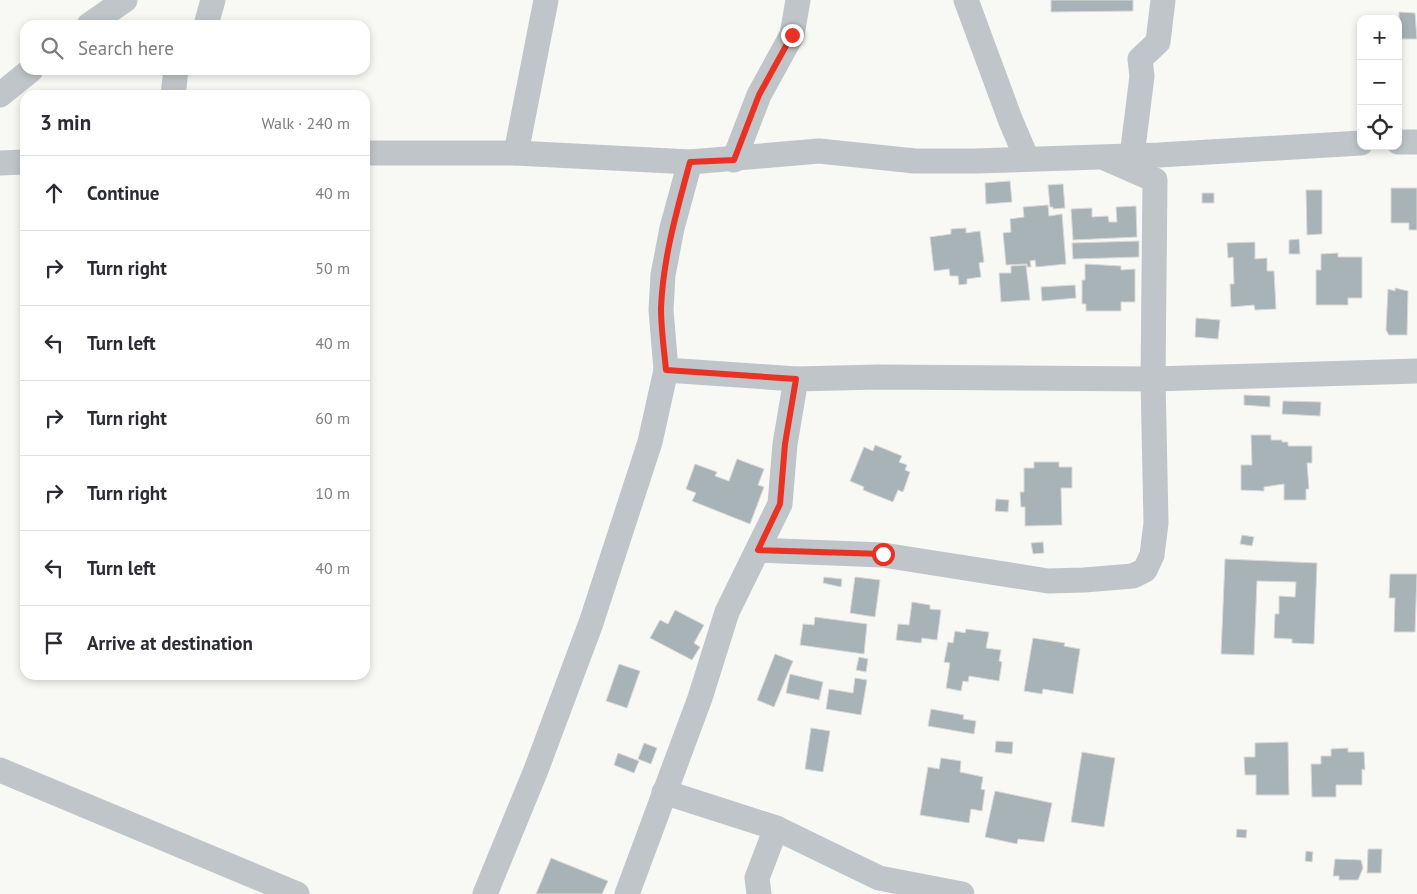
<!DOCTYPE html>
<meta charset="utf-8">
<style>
:root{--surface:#fff;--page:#f7f7f7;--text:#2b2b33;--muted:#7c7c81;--line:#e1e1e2}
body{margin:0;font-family:"PT Sans",sans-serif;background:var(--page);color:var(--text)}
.controls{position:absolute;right:15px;top:15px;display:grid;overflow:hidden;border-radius:10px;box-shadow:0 2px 8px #0003}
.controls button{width:45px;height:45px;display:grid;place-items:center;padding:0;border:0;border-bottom:1px solid var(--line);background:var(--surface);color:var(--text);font:25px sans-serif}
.stop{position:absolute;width:15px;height:15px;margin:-11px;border:4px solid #e93224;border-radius:50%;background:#fff}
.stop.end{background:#e93224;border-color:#fff;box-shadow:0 1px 5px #0008}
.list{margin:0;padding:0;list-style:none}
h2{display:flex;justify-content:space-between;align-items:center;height:65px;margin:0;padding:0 20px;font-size:21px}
h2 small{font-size:16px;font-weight:400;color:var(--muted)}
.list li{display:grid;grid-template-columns:32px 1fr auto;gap:15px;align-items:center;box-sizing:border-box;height:75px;padding:0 20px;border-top:1px solid var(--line)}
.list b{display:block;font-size:19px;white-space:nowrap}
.list em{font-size:16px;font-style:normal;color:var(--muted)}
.icon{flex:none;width:28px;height:28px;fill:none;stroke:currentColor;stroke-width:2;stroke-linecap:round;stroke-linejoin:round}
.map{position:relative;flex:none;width:1417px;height:894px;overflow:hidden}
.search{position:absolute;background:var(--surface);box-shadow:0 2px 8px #0003;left:20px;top:20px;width:350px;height:55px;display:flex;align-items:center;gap:12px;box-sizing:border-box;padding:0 18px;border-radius:15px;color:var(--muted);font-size:19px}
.panel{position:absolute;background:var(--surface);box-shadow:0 2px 8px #0003;left:20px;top:90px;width:350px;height:590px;border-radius:15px}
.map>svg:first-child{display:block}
.building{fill:#a8b3b7;stroke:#dad9d7}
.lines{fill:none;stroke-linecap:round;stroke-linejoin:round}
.minor{stroke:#bfc5c8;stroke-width:25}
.route{stroke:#e93224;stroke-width:6}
</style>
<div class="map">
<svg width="1417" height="894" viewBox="0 0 1417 894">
<rect width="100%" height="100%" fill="#f8f8f5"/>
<!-- building -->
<g class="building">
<polygon points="1051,0 1133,0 1133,11 1051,12"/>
<polygon points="1399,12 1415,13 1417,39 1399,39"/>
<polygon points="1010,181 1012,202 986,204 985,183"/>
<polygon points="1063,184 1065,208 1053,209 1053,207 1050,207 1048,185"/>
<polygon points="1391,188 1417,188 1417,230 1409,230 1409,223 1391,223"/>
<polygon points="1306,190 1322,190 1322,234 1307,235"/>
<rect x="1202" y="193" width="12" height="10"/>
<polygon points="1048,205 1049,216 1062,214 1066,264 1036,267 1035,260 1030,261 1031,267 1027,267 1027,264 1006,265 1003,233 1011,232 1010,219 1024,217 1023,207"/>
<polygon points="1136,206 1137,237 1073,240 1071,209 1092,208 1092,217 1108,216 1109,222 1117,222 1116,207"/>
<polygon points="966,228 966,233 980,231 984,262 979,263 981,277 967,279 967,284 959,285 958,276 950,276 949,269 934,271 930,237 951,234 951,229"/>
<polygon points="1299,239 1300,254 1289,254 1289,240"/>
<polygon points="1139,241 1139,257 1073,259 1072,243"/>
<polygon points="1255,242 1255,259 1267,258 1267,271 1274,271 1276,309 1255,310 1254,305 1231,307 1230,284 1234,284 1233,257 1228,258 1227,243"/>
<polygon points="1338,253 1338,257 1362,257 1362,298 1348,298 1348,305 1316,305 1316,270 1321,270 1321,254"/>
<polygon points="1085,264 1121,266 1121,270 1135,269 1135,302 1121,302 1121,311 1086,311 1086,304 1082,304 1082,280 1085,280"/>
<polygon points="1026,265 1030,300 1001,302 999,273 1011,273 1011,266"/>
<polygon points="1075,285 1076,298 1042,301 1041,287"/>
<polygon points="1395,288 1408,291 1407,335 1389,335 1386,330 1388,289 1395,291"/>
<polygon points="1196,318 1220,320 1218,339 1195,337"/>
<polygon points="1244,395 1270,396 1270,407 1244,405"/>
<polygon points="1283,401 1321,402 1320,416 1282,414"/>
<polygon points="1251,435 1271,435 1271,440 1282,440 1282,442 1288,442 1288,446 1312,446 1312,463 1307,463 1309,489 1306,489 1306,500 1284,500 1284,484 1264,487 1264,491 1241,490 1241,465 1252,465"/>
<polygon points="875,445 902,456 899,462 907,465 905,470 910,472 903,492 898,490 893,502 863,490 864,487 850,481 864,447 873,451"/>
<polygon points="737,459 764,469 758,485 764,487 750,524 692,501 696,493 686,489 695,464 717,472 715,476 729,481"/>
<polygon points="1034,462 1059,462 1059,467 1072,467 1072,488 1061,488 1062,525 1025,526 1025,507 1021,507 1020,492 1024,492 1024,468 1034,468"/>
<polygon points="996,499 1009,500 1008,512 995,511"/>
<polygon points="1242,535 1254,537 1252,546 1240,544"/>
<polygon points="1043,542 1044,553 1033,554 1031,543"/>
<polygon points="1225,559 1317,563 1314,644 1292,643 1292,639 1274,638 1275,614 1279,614 1279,596 1295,597 1296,582 1257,581 1254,655 1221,654"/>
<polygon points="1390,574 1417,574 1415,632 1394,632 1395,598 1389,598"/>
<polygon points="824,577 842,579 841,587 823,583"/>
<polygon points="855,577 880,580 875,617 850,613"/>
<polygon points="912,602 930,605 930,609 941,610 937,640 922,638 921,643 896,640 898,624 909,625"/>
<polygon points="675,610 704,625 694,643 700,647 692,660 650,638 660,620 668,624"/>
<polygon points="815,617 867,624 864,654 800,645 803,624 814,625"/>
<polygon points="966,629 989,632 986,648 1001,650 999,661 1002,662 999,681 969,676 968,682 963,681 961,691 946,688 950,663 944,662 948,642 953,643 955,631 965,633"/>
<polygon points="1033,638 1065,643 1064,646 1080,649 1073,694 1043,689 1042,694 1024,691"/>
<polygon points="775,654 793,661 774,707 757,700"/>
<polygon points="859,657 868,659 866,672 856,670"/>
<polygon points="619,664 640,671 627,708 606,701"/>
<polygon points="790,674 823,682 819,700 786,693"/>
<polygon points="855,678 867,680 861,715 826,709 829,689 853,693"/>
<polygon points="931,709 964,715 963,719 976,721 974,734 928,726"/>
<polygon points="811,728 830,731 823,772 805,769"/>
<polygon points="996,741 1013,742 1012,754 995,752"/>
<polygon points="1288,742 1289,795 1256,795 1256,775 1245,775 1244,757 1255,757 1255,743"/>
<polygon points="644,743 657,748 651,764 638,759"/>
<polygon points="1348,748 1348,752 1364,752 1365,770 1362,769 1362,785 1336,785 1336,797 1312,797 1311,764 1321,764 1321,756 1331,756 1331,749"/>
<polygon points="1082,752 1115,758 1104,827 1071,822"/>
<polygon points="618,753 639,761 634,773 614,765"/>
<polygon points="941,758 961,761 960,772 983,777 981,789 985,790 982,811 971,809 969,823 920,815 928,767 939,769"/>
<polygon points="995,791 1052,803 1044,842 1018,839 1017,844 985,837"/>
<polygon points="1237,829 1247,830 1246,838 1236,837"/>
<polygon points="1368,849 1382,849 1381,873 1367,873"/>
<polygon points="1306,851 1313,852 1312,862 1305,861"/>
<polygon points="551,858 608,881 602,894 536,894"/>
<polygon points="1335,859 1361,860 1363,868 1358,880 1339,880 1339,876 1333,876"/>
</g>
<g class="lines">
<!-- minor -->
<g class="minor">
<polyline points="966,0 1010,119 1027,159"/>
<polyline points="89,25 125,0"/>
<polyline points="206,25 213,0"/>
<polyline points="0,95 31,70"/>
<polyline points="173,95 176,70"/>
<polyline points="1398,142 1417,142"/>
<polyline points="365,153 516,153 690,162 819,151 915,161 976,161 1159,155 1361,143"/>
<polyline points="516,153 546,0"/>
<polyline points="1132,156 1142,76 1140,59 1158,42 1163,0"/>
<polyline points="734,160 759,95 792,35 798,0"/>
<polyline points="0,163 25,162"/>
<polyline points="666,370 796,379 879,377 1153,379 1417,371"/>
<polyline points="758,550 883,555 1048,581 1084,580 1133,576 1145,570 1152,555 1156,523 1153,379 1155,180 1107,159"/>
<polyline points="0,770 297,894"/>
<polyline points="664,792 776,828 879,878 962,894"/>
<polyline points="485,894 536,770 591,623 650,442 666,370 661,310 663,275 672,228 690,162"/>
<polyline points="627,894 700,698 727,612 780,504 785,444 796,379"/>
<polyline points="759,894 757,878 776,828"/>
</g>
</g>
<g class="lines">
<!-- route -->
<path class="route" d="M792,35L759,95L734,160L690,162C677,210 663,258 661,308C661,329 664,349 666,370L796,379L785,444L780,504L758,550L883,554"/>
</g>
</svg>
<div class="controls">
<button>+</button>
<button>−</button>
<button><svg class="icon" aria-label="locate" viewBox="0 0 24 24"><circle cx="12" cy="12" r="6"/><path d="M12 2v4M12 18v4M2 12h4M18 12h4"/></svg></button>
</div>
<div class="stop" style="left:883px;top:554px"></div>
<div class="stop end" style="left:792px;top:35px"></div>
<div class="search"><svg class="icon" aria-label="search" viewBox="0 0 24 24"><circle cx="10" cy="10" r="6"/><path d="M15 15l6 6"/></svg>Search here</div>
<section class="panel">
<h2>3 min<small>Walk · 240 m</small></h2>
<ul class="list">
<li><svg class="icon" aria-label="ahead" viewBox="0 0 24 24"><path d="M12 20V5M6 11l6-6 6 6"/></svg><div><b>Continue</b></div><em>40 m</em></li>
<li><svg class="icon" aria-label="right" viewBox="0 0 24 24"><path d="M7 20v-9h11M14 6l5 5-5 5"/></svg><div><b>Turn right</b></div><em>50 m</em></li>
<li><svg class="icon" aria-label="left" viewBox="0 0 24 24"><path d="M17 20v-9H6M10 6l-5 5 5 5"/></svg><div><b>Turn left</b></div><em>40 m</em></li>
<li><svg class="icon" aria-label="right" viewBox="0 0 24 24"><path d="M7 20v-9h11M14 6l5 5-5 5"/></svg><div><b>Turn right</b></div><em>60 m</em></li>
<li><svg class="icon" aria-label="right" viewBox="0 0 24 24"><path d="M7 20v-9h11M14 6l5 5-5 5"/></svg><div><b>Turn right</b></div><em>10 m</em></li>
<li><svg class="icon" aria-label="left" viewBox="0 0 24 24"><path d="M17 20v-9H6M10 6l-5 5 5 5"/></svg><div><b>Turn left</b></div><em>40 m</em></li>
<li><svg class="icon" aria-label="arrive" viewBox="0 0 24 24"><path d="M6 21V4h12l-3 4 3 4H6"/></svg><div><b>Arrive at destination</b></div></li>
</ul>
</section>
</div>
